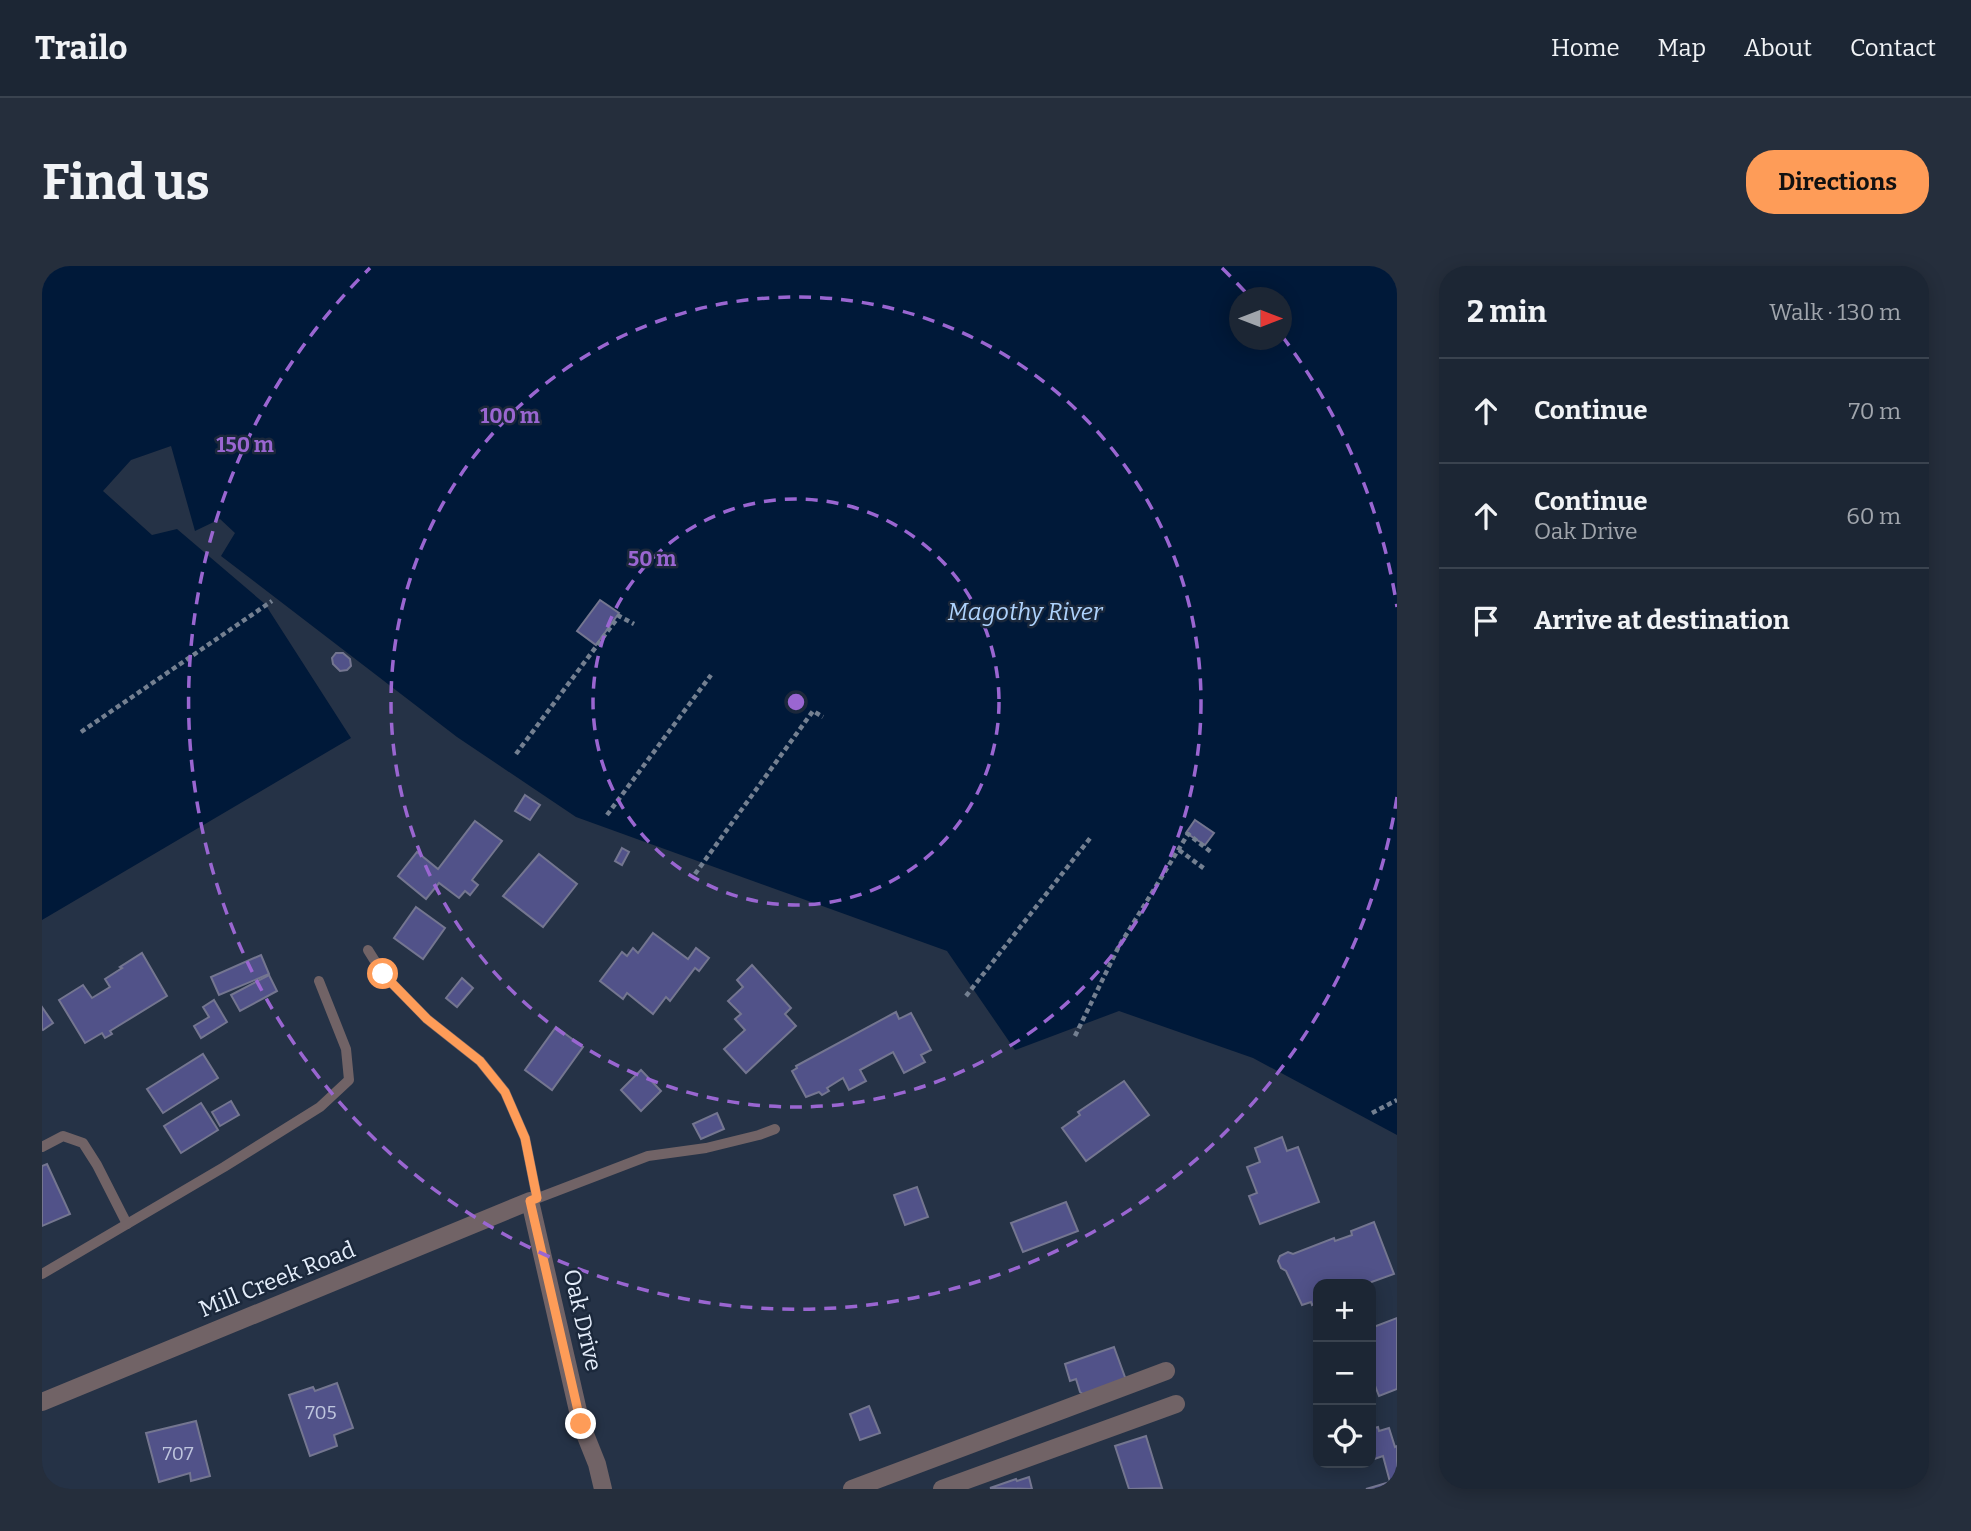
<!DOCTYPE html>
<meta charset="utf-8">
<style>
:root{--surface:#1c2634;--page:#252e3c;--text:#f1f3f6;--muted:#a0a5ac;--line:#3a434f;--accent:#fe9c58}
body{margin:0;font-family:Bitter,serif;background:var(--page);color:var(--text)}
.controls{position:absolute;right:21px;bottom:21px;display:grid;overflow:hidden;border-radius:14px;box-shadow:0 4px 18px #0003}
.controls button{width:63px;height:63px;display:grid;place-items:center;padding:0;border:0;border-bottom:2px solid var(--line);background:var(--surface);color:var(--text);font:35px sans-serif}
.compass{position:absolute;left:1187px;top:21px;width:63px;height:63px;border-radius:50%;background:var(--surface);box-shadow:0 4px 18px #0003;rotate:90deg}
.stop{position:absolute;width:21px;height:21px;margin:-16px;border:5px solid #fe9c58;border-radius:50%;background:#fff}
.stop.end{background:#fe9c58;border-color:#fff;box-shadow:0 2px 7px #0008}
.list{margin:0;padding:0;list-style:none}
h2{display:flex;justify-content:space-between;align-items:center;height:91px;margin:0;padding:0 28px;font-size:30px}
h2 small{font-size:23px;font-weight:400;color:var(--muted)}
.list li{display:grid;grid-template-columns:46px 1fr auto;gap:21px;align-items:center;box-sizing:border-box;height:105px;padding:0 28px;border-top:2px solid var(--line)}
.list b{display:block;font-size:26px;white-space:nowrap}
.list p{margin:0;font-size:23px;white-space:nowrap;color:var(--muted)}
.list em{font-size:23px;font-style:normal;color:var(--muted)}
.icon{flex:none;width:38px;height:38px;fill:none;stroke:currentColor;stroke-width:2;stroke-linecap:round;stroke-linejoin:round}
.map{position:relative;flex:none;width:1355px;height:1223px;overflow:hidden;border-radius:28px}
header{display:flex;align-items:center;gap:42px;box-sizing:border-box;height:98px;padding:0 35px;background:var(--surface);border-bottom:2px solid var(--line)}
header strong{font-size:33px}
nav{display:flex;gap:38px;margin-inline-start:auto;font-size:24px}
.intro{display:flex;align-items:center;justify-content:space-between;box-sizing:border-box;height:168px;padding:0 42px}
h1{margin:0;font-size:49px}
.button{padding:18px 32px;border-radius:28px;background:var(--accent);color:#111;font-size:24px;font-weight:700}
main{display:flex;gap:42px;padding:0 42px}
aside{flex:1;background:var(--surface);border-radius:28px;box-shadow:0 4px 18px #0003}
.map>svg:first-child{display:block}
.water{fill:#001939;fill-rule:evenodd}
.building{fill:#515289;stroke:#747690;stroke-width:2}
.lines{fill:none;stroke-linecap:round;stroke-linejoin:round}
.path{stroke:#748091;stroke-width:4.5;stroke-dasharray:5 3.5;stroke-linecap:butt}
.service{stroke:#716366;stroke-width:10}
.minor{stroke:#716366;stroke-width:18}
.route{stroke:#fe9c58;stroke-width:9}
.ring{fill:none;stroke:#9a66d1;stroke-width:3.5;stroke-dasharray:12 9}
.labels{text-anchor:middle;dominant-baseline:central;stroke-width:5;stroke-linejoin:round;paint-order:stroke}
.number-label{font-size:19px;fill:#bfc6de}
.street-label{font-size:23px;fill:#e4edfa;stroke:#1b283b}
.water-label{font-size:24px;font-style:italic;fill:#aed2fc;stroke:#1b283b}
.centre{fill:#9a66d1;stroke:#1b283b;stroke-width:3.5}
.ring-label{font-size:21px;text-anchor:middle;font-weight:bold;fill:#9a66d1;stroke:#1b283b;stroke-width:5;stroke-linejoin:round;paint-order:stroke}
</style>
<header>
<strong>Trailo</strong>
<nav><a>Home</a><a>Map</a><a>About</a><a>Contact</a></nav>
</header>
<div class="intro"><h1>Find us</h1><a class="button">Directions</a></div>
<main>
<div class="map">
<svg width="1355" height="1223" viewBox="0 0 1355 1223">
<rect width="100%" height="100%" fill="#253246"/>
<!-- water -->
<path class="water" d="M0,0H1355V869L1211,792L1077,745L973,784L905,685L534,551L415,471L179,290L193,267L178,253L153,265L129,180L89,194L61,225L110,269L135,263L223,338L309,472L0,654ZM1198,32H1240V74H1198Z"/>
<!-- building -->
<g class="building">
<polygon points="558,334 577,347 554,379 535,365"/>
<polygon points="294,387 301,387 308,393 309,400 305,404 298,405 291,398 290,392"/>
<polygon points="483,529 498,539 488,554 473,545"/>
<polygon points="1153,554 1172,567 1163,579 1144,567"/>
<polygon points="433,555 460,575 430,614 436,619 428,629 423,625 417,632 397,617 384,633 356,610 375,586 396,603"/>
<polygon points="580,582 587,586 580,599 573,595"/>
<polygon points="497,588 535,618 501,661 461,630"/>
<polygon points="374,641 403,662 381,693 352,672"/>
<polygon points="611,667 646,693 654,682 667,692 657,705 653,702 628,735 624,731 611,748 585,727 581,733 558,715 580,686 585,690 591,682 596,687"/>
<polygon points="100,687 125,730 68,765 70,768 63,772 60,767 43,777 17,734 41,719 50,732 68,721 63,713 80,702 78,701"/>
<polygon points="219,689 227,708 177,729 169,711"/>
<polygon points="710,699 749,742 743,748 754,760 704,807 682,783 703,764 693,753 699,748 686,735 701,721 695,714"/>
<polygon points="227,709 235,725 198,745 189,729"/>
<polygon points="420,712 431,722 415,741 404,732"/>
<polygon points="172,734 185,756 159,772 152,760 167,751 161,741"/>
<polygon points="0,741 11,757 1,764 0,763"/>
<polygon points="854,746 857,753 869,747 889,784 879,789 883,796 862,807 851,786 818,804 824,815 807,824 801,812 785,822 787,825 780,829 777,826 764,831 750,805 755,802 754,800"/>
<polygon points="514,761 541,781 510,824 483,804"/>
<polygon points="161,788 176,812 121,847 105,823"/>
<polygon points="599,804 619,825 599,845 579,824"/>
<polygon points="1082,815 1107,849 1044,895 1020,862 1038,849 1036,846"/>
<polygon points="189,835 197,849 178,860 170,846"/>
<polygon points="159,837 176,864 139,887 122,860"/>
<polygon points="675,847 682,863 659,873 651,858"/>
<polygon points="1240,871 1245,885 1256,881 1277,936 1218,958 1207,930 1215,927 1205,901 1218,896 1213,882"/>
<polygon points="5,898 28,948 0,960 0,900"/>
<polygon points="875,921 886,951 863,959 852,929"/>
<polygon points="1024,936 1036,965 981,986 969,957"/>
<polygon points="1332,956 1352,1008 1324,1018 1276,1018 1276,1036 1270,1039 1269,1036 1260,1039 1244,1005 1239,1002 1236,995 1238,990 1246,986 1251,988 1292,972 1293,975 1310,969 1309,965"/>
<polygon points="1355,1052 1355,1123 1337,1130 1332,1117 1329,1118 1329,1062"/>
<polygon points="1072,1081 1084,1114 1042,1129 1038,1126 1034,1113 1028,1115 1023,1098"/>
<polygon points="295,1117 311,1162 292,1169 295,1180 268,1190 247,1129 271,1121 273,1125"/>
<polygon points="827,1140 838,1167 818,1174 808,1148"/>
<polygon points="154,1155 168,1210 149,1215 148,1207 117,1216 104,1167"/>
<polygon points="1336,1161 1337,1165 1347,1162 1353,1181 1355,1180 1355,1223 1324,1223 1348,1216 1341,1190 1329,1194 1329,1163"/>
<polygon points="1104,1170 1120,1222 1087,1223 1073,1180"/>
<polygon points="987,1211 990,1223 948,1222 974,1213 975,1215"/>
</g>
<g class="lines">
<!-- path -->
<g class="path">
<polyline points="39,466 230,335"/>
<polyline points="474,488 577,350 592,358"/>
<polyline points="565,549 669,409"/>
<polyline points="1137,584 1164,604"/>
<polyline points="653,608 771,445 781,451"/>
<polyline points="924,730 1049,571"/>
<polyline points="1033,770 1076,682 1146,568 1169,586"/>
<polyline points="1330,847 1355,834"/>
</g>
<!-- service -->
<g class="service">
<polyline points="326,684 341,708 385,753 438,795 463,826 483,872 495,932"/>
<polyline points="0,881 21,870 41,877 55,899 85,958"/>
<polyline points="491,934 606,890 664,882 717,869 733,863"/>
<polyline points="0,1008 182,901 278,841 307,814 304,783 277,715"/>
</g>
<!-- minor -->
<g class="minor">
<polyline points="0,1136 488,935 539,1158 555,1198 561,1223"/>
<polyline points="810,1223 1124,1105"/>
<polyline points="900,1223 1134,1138"/>
</g>
</g>
<g class="lines">
<!-- route -->
<polyline class="route" points="341,708 385,753 438,795 463,826 483,872 495,932 488,935 539,1158"/>
</g>
<!-- distance rings -->
<g class="ring">
<circle cx="754" cy="436" r="203"/>
<circle cx="754" cy="436" r="405"/>
<path d="M1355 531A608 608 0 1 1 328 2M1180 2A608 608 0 0 1 1206 29M1240 70A608 608 0 0 1 1355 341"/>
</g>
<g class="labels">
<!-- number labels -->
<g class="number-label">
<text x="279" y="1146">705</text>
<text x="136" y="1187">707</text>
</g>
<!-- street labels -->
<g class="street-label">
<text transform="translate(235 1013) rotate(-22)">Mill Creek Road</text>
<text transform="translate(541 1054) rotate(77)">Oak Drive</text>
</g>
<!-- water labels -->
<g class="water-label">
<text x="983" y="346">Magothy River</text>
</g>
</g>
<circle cx="754" cy="436" r="10" class="centre"/>
<g class="ring-label">
<text x="468" y="157">100 m</text>
<text x="203" y="186">150 m</text>
<text x="610" y="300">50 m</text>
</g>
</svg>
<div class="controls">
<button>+</button>
<button>−</button>
<button><svg class="icon" aria-label="locate" viewBox="0 0 24 24"><circle cx="12" cy="12" r="6"/><path d="M12 2v4M12 18v4M2 12h4M18 12h4"/></svg></button>
</div>
<svg class="compass" viewBox="-18 -18 36 36"><path d="M0-13l5 13h-10z" fill="#e53935"/><path d="M0 13l5-13h-10z" fill="#a0a5ac"/></svg>
<div class="stop" style="left:341px;top:708px"></div>
<div class="stop end" style="left:539px;top:1158px"></div>
</div>
<aside>
<h2>2 min<small>Walk · 130 m</small></h2>
<ul class="list">
<li><svg class="icon" aria-label="ahead" viewBox="0 0 24 24"><path d="M12 20V5M6 11l6-6 6 6"/></svg><div><b>Continue</b></div><em>70 m</em></li>
<li><svg class="icon" aria-label="ahead" viewBox="0 0 24 24"><path d="M12 20V5M6 11l6-6 6 6"/></svg><div><b>Continue</b><p>Oak Drive</p></div><em>60 m</em></li>
<li><svg class="icon" aria-label="arrive" viewBox="0 0 24 24"><path d="M6 21V4h12l-3 4 3 4H6"/></svg><div><b>Arrive at destination</b></div></li>
</ul>
</aside>
</main>
